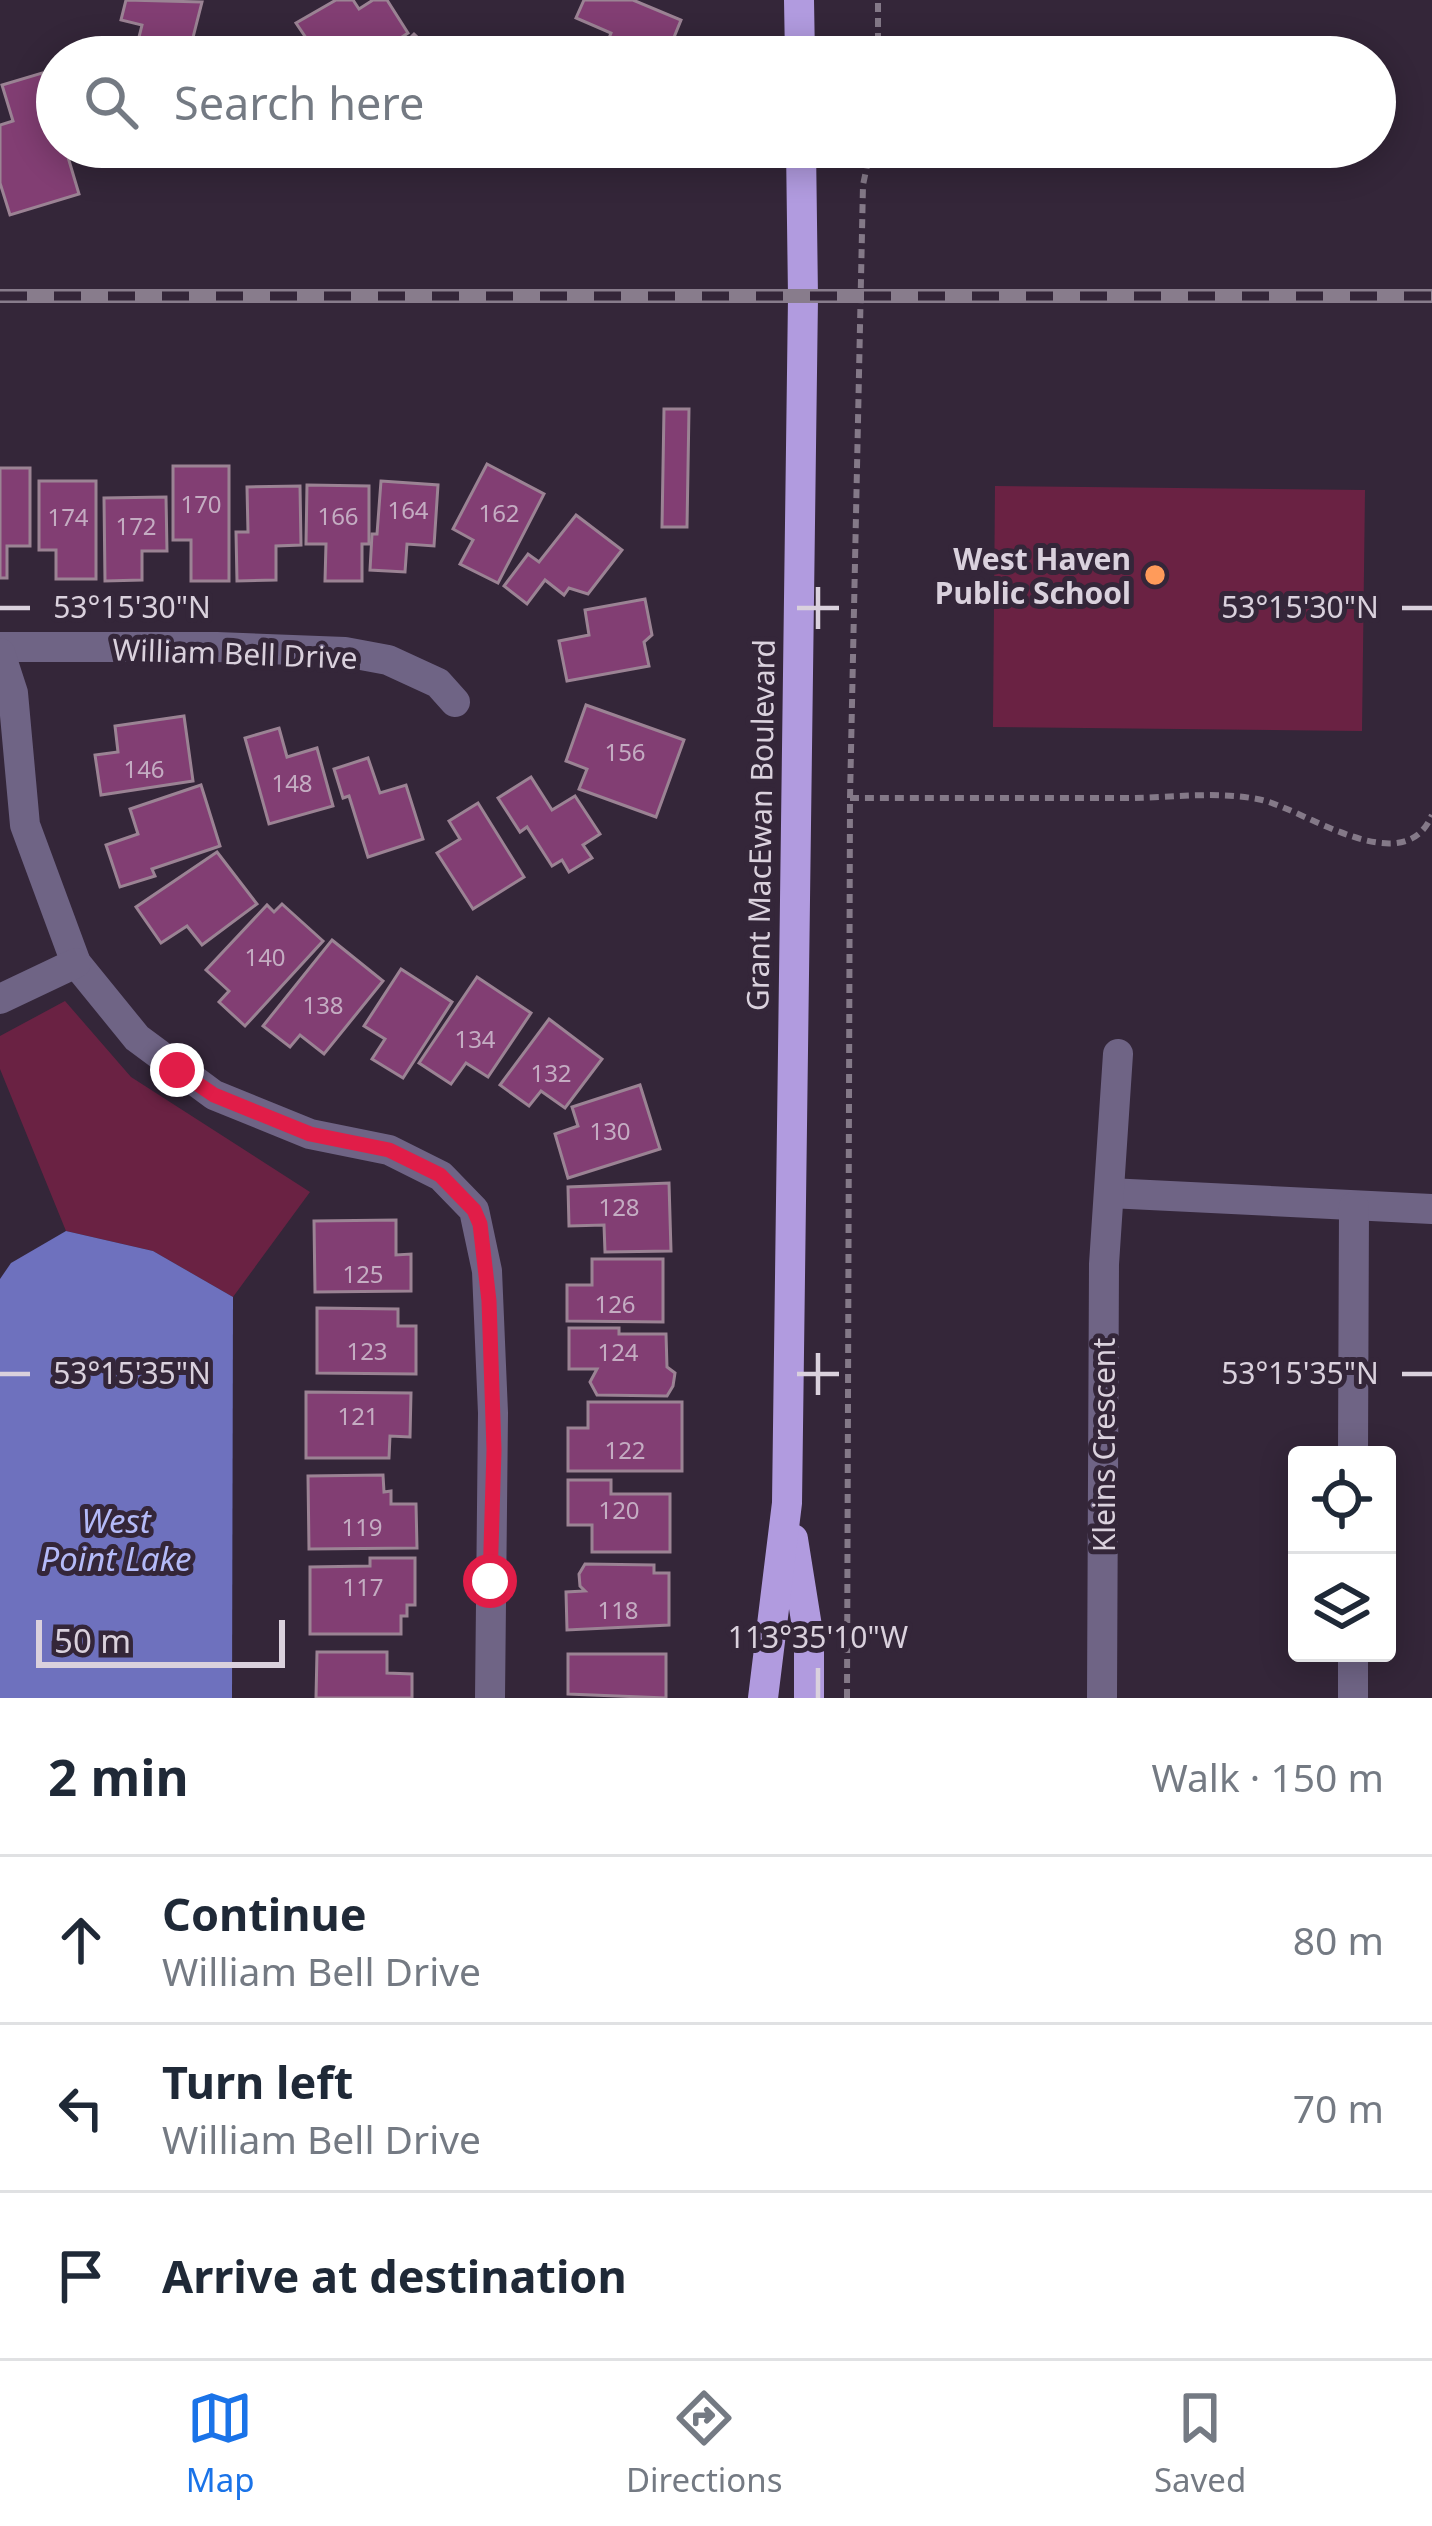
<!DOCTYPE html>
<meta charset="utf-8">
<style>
:root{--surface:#fff;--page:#f6f6f7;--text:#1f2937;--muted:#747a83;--line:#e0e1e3;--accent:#1a73e8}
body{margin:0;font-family:"Noto Sans",sans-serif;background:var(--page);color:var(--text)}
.controls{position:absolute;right:36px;bottom:36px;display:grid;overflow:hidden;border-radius:12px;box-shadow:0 6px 30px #0003}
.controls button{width:108px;height:108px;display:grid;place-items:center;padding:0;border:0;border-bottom:3px solid var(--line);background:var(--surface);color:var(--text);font:60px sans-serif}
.scale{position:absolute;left:36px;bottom:30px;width:249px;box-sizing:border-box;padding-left:12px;border:6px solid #dad1dd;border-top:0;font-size:33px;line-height:42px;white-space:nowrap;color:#dad1dd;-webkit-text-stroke:9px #342639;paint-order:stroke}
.stop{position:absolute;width:36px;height:36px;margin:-27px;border:9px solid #e11d48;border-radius:50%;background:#fff}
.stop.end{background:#e11d48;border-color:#fff;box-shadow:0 3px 12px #0008}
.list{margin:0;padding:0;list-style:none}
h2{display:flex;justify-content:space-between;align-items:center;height:156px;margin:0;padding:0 48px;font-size:51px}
h2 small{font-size:39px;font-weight:400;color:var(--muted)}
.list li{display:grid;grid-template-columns:78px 1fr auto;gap:36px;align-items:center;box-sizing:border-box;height:168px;padding:0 48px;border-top:3px solid var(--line)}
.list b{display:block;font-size:45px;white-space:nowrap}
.list p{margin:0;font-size:39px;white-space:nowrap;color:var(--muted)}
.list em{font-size:39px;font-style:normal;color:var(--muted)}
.icon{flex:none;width:66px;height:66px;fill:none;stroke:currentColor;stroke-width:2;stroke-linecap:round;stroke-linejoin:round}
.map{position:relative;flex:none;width:1432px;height:1698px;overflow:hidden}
.search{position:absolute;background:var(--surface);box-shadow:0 6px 30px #0003;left:36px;right:36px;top:36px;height:132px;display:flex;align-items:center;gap:30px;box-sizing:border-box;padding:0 42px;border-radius:66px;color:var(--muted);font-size:45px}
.sheet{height:660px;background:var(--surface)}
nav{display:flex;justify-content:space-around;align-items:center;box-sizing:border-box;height:168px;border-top:3px solid var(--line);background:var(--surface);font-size:33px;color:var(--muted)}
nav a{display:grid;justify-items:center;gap:6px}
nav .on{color:var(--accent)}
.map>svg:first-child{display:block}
.green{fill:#6a2243}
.water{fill:#6e71be}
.building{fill:#823e73;stroke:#9b8394;stroke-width:3}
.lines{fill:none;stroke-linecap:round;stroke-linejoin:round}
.path{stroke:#847988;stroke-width:6;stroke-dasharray:9 6;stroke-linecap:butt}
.minor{stroke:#6f6485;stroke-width:30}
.major{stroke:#b19bdf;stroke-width:30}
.rail-casing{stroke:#887c8c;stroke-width:14}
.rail{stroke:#342639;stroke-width:9;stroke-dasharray:27;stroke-linecap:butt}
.route{stroke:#e11d48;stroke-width:15}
.ticks{fill:none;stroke:#dad1dd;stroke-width:4.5}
.poi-dot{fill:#ff9b5a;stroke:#342639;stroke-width:4.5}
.labels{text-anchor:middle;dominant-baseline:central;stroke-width:10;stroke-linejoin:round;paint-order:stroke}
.number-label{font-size:24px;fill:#c4acc2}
.poi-label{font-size:30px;font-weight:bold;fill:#dad1dd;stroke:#342639;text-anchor:end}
.street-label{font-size:30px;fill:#dad1dd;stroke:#342639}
.water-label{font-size:33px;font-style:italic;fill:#b4baf8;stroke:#342639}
.ticks-label{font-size:30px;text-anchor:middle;fill:#dad1dd;stroke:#342639;stroke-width:10;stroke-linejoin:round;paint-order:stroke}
</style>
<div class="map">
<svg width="1432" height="1698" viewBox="0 0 1432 1698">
<rect width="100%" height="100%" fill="#342639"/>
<!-- green -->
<g class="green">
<polygon points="995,486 1365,490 1362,731 993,727"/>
<polygon points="65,1001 131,1077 310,1192 233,1297 153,1251 66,1231 0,1069 0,1036"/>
</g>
<!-- water -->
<polygon class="water" points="66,1231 153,1251 233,1297 232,1698 0,1698 0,1279 11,1263"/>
<!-- building -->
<g class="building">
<polygon points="126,0 202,2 188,57 134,57 142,25 121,20"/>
<polygon points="336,0 353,0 359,9 373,0 387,0 408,33 372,57 367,52 359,57 319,57 296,23"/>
<polygon points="584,0 633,0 681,20 666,57 602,56 611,33 576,18"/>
<polygon points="414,34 438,57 391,57"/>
<polygon points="42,73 57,122 57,147 65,147 79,194 10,215 0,183 0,125 13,121 2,85"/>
<polygon points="100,147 134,147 109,162"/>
<polygon points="664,409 689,409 687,527 662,527"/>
<polygon points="487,464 544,494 498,583 460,564 473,540 453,529"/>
<polygon points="173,466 229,466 229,581 191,581 191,540 173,540"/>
<polygon points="0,468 30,468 30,546 7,546 7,578 0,578"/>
<polygon points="39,481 96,481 96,579 56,579 56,550 39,550"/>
<polygon points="381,481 438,485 434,546 407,544 405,572 370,570 372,534 377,534"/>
<polygon points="307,485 369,486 369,544 362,544 362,581 325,581 326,544 306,544"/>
<polygon points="300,486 301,545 276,546 276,580 237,581 236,532 248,532 247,487"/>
<polygon points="166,497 167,551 142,551 142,580 105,581 104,498"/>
<polygon points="576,515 622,550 588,594 569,588 564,595 545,580 527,604 504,586 528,554 539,562"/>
<polygon points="645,599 652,635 644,642 649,666 567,681 559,641 589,635 585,610"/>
<polygon points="586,705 684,740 656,817 579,789 587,769 566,761"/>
<polygon points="184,716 193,781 101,795 95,755 118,752 115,726"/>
<polygon points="279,728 287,757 317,748 333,806 269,824 245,738"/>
<polygon points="368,758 380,793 406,785 423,839 368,857 349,796 343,798 334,769"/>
<polygon points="531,777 552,810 575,796 600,834 583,845 592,858 569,872 562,860 552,866 527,827 520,832 498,798"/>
<polygon points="201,785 220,846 152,869 155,876 120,887 106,845 138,834 130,809"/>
<polygon points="478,803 524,877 473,909 437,853 460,839 449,821"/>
<polygon points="217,852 257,904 202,945 187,926 161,943 136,907"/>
<polygon points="282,904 323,941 245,1026 219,1002 229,991 206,970 267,905 274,912"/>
<polygon points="332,940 383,981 324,1054 300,1035 290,1047 263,1026"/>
<polygon points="401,969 452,1002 403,1078 372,1059 385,1039 364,1026"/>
<polygon points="477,977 531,1013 488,1077 466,1063 451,1084 419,1063"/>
<polygon points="549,1019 602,1059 565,1108 541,1091 529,1106 500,1085"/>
<polygon points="640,1085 660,1149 568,1178 555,1134 578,1126 572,1107"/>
<polygon points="669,1183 671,1251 605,1252 604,1225 569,1226 568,1187"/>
<polygon points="396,1220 396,1255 411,1254 411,1291 315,1292 314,1221"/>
<polygon points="592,1259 663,1259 663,1322 567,1321 567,1285 592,1285"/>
<polygon points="317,1308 398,1309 398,1326 416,1326 416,1374 317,1373"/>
<polygon points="569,1328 619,1328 619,1334 666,1334 667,1367 675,1373 673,1386 667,1396 597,1395 590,1382 597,1369 569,1369"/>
<polygon points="306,1392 411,1393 410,1437 390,1436 389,1458 306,1458"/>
<polygon points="588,1402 682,1402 682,1471 568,1471 568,1428 588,1428"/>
<polygon points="383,1475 384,1492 391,1491 391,1504 416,1504 417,1548 309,1549 308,1476"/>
<polygon points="568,1480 611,1480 611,1494 670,1494 670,1552 592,1552 592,1525 568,1525"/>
<polygon points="370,1558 415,1558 415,1605 407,1605 407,1616 401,1616 401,1634 310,1634 310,1567 370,1566"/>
<polygon points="585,1564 654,1565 654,1573 669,1573 669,1625 567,1630 566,1592 585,1591 580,1586 579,1574"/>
<polygon points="317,1652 387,1652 387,1673 412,1674 412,1698 316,1698"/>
<polygon points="568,1654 666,1654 666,1698 568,1694"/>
</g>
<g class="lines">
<!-- path -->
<g class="path">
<polyline points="878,57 878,0"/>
<path d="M850,798C944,798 1039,798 1134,798C1174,797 1222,791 1262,800C1307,811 1404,882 1432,815"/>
<polyline points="847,1698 850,798 863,185 871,147"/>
</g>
<!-- minor -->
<g class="minor">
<polyline points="0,647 217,647 345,652 388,660 438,683 455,702"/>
<polyline points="0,653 13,693 25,825 76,963 137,1038 214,1095 310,1134 389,1150 441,1176 474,1210 487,1271 493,1413 490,1698"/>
<polyline points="0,999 76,963"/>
<polyline points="1109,1193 1432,1209"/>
<polyline points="1353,1455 1354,1207"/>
<polyline points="1102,1698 1104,1264 1118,1054"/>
<polyline points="1353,1698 1353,1653"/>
</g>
<!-- major -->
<g class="major">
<polyline points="799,0 800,57"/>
<polyline points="793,1539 809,1639 809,1698"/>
<polyline points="763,1698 787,1503 803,297 801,147"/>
</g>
<defs>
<polyline id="rail" points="0,296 1432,296"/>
</defs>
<!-- rail casing -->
<use href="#rail" class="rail-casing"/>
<!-- rail -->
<use href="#rail" class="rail"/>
</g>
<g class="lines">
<!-- route -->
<polyline class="route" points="177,1070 214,1095 310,1134 389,1150 440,1175 474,1210 480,1224 489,1301 494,1450 490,1581"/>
</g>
<!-- ticks -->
<path class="ticks" d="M818,587V629M0,608H30M797,608H839M1402,608H1432M818,1353V1395M0,1374H30M797,1374H839M1402,1374H1432M818,1668V1698"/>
<!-- markers -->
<circle class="poi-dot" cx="1155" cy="575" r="12"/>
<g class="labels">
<!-- number labels -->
<g class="number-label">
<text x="201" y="503">170</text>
<text x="408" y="509">164</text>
<text x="499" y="512">162</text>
<text x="338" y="515">166</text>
<text x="68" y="516">174</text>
<text x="136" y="525">172</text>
<text x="625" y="751">156</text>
<text x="144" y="768">146</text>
<text x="292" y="782">148</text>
<text x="265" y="956">140</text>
<text x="323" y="1004">138</text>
<text x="475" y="1038">134</text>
<text x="551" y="1072">132</text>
<text x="610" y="1130">130</text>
<text x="619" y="1206">128</text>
<text x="363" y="1273">125</text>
<text x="615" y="1303">126</text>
<text x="367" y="1350">123</text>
<text x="618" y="1351">124</text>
<text x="358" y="1415">121</text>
<text x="625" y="1449">122</text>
<text x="619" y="1509">120</text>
<text x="362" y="1526">119</text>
<text x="363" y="1586">117</text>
<text x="618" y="1609">118</text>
</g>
<!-- poi labels -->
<g class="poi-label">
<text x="1131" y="558">West Haven<tspan x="1131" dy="34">Public School</tspan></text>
</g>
<!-- street labels -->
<g class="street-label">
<text transform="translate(235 653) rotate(2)">William Bell Drive</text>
<text transform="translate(760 825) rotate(-89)">Grant MacEwan Boulevard</text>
<text transform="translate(1103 1445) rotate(-90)">Kleins Crescent</text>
</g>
<!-- water labels -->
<g class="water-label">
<text x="116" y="1520">West<tspan x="116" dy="38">Point Lake</tspan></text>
</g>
</g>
<g class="ticks-label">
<text x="1300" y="618">53°15'30"N</text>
<text x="132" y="618">53°15'30"N</text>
<text x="1300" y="1384">53°15'35"N</text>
<text x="132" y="1384">53°15'35"N</text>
<text x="818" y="1648">113°35'10"W</text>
</g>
</svg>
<div class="controls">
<button><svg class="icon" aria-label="locate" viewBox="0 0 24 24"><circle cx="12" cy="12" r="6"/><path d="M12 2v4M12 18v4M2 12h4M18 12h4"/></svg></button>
<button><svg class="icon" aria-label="layers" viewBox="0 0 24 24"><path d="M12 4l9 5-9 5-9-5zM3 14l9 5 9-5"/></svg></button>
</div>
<div class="scale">50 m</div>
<div class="stop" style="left:490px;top:1581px"></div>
<div class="stop end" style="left:177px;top:1070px"></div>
<div class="search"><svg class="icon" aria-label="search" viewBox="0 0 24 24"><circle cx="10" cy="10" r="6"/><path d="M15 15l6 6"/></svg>Search here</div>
</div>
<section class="sheet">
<h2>2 min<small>Walk · 150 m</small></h2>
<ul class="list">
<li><svg class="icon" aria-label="ahead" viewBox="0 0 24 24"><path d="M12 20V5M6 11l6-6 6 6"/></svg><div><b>Continue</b><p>William Bell Drive</p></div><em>80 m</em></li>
<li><svg class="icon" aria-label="left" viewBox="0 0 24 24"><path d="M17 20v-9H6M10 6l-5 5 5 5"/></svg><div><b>Turn left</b><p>William Bell Drive</p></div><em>70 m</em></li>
<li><svg class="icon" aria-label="arrive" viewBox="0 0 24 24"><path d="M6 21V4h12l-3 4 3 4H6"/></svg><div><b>Arrive at destination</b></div></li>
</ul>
</section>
<nav>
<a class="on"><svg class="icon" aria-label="map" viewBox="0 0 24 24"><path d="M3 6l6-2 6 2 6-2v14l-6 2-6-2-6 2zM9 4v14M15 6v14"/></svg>Map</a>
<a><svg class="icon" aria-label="directions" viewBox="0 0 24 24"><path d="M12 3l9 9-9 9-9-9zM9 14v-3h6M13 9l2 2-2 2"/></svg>Directions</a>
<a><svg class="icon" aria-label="saved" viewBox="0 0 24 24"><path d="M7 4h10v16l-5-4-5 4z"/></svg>Saved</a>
</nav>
